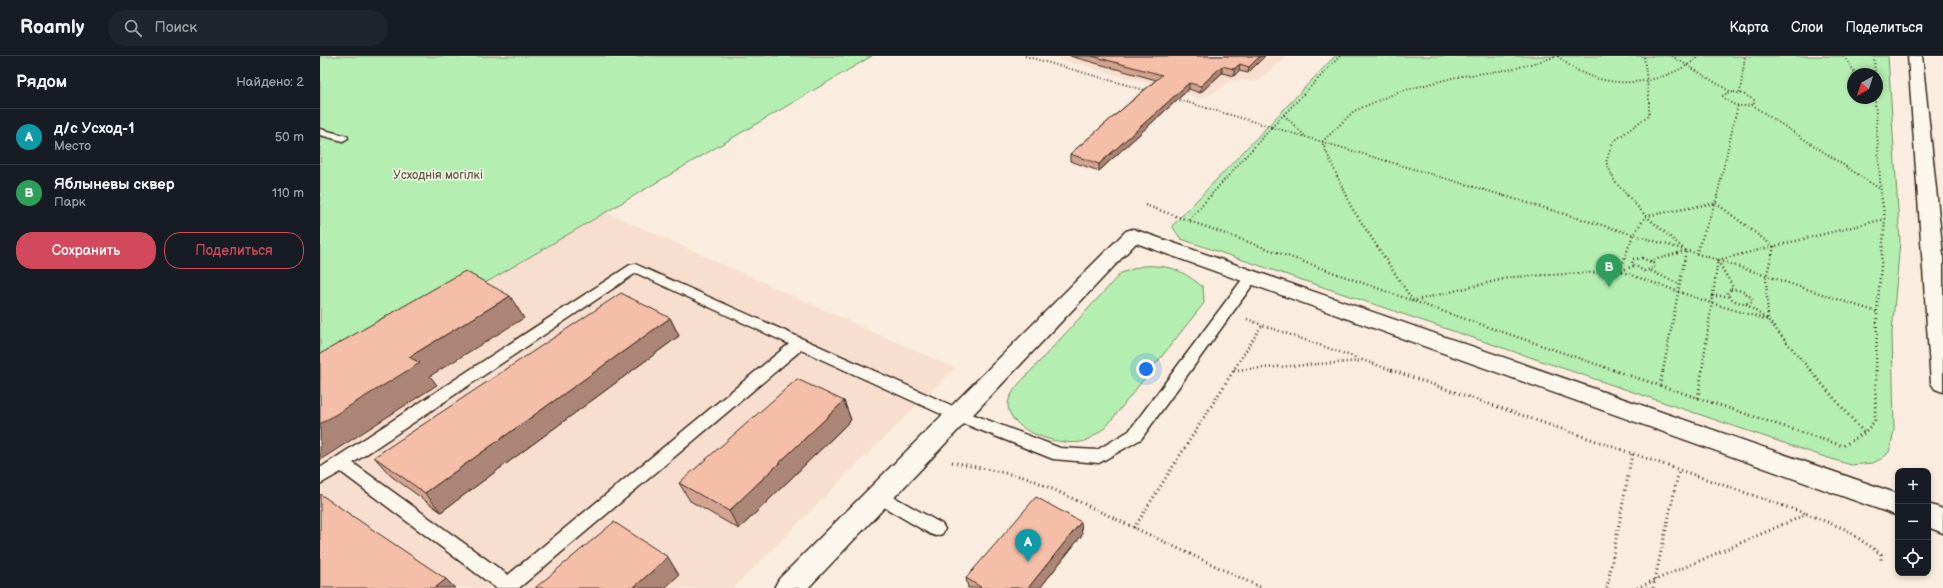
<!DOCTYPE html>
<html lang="ru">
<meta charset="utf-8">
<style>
:root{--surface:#171b24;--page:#20242c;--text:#f1f3f6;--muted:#9ea1a6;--line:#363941;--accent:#d1495b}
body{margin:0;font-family:"Balsamiq Sans",sans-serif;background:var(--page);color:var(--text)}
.controls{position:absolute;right:12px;bottom:12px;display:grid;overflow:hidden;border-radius:8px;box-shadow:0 2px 6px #0003}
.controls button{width:36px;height:36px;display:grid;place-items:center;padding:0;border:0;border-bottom:1px solid var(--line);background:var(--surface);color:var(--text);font:20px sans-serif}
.compass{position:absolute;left:1527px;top:12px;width:36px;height:36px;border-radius:50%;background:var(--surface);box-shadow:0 2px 6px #0003;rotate:219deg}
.you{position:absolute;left:826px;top:313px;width:14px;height:14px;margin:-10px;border:3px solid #fff;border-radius:50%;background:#1a73e8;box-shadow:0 0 0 6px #1a73e833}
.badge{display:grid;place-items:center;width:26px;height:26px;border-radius:50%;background:var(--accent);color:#fff;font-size:13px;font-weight:700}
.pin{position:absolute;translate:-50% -33px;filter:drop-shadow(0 1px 2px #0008)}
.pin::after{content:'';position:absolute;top:21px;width:14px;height:12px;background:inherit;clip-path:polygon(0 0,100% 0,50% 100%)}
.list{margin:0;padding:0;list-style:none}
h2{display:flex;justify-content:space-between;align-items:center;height:52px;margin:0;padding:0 16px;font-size:17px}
h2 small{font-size:13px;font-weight:400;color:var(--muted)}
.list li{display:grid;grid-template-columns:26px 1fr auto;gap:12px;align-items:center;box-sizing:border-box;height:56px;padding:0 16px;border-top:1px solid var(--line)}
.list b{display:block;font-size:15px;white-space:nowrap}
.list p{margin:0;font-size:13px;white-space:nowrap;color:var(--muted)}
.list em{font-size:13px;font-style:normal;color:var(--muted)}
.actions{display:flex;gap:8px;padding:12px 16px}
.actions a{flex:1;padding:9px 0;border:1px solid var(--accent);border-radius:16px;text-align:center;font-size:14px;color:var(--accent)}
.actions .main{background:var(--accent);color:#fff}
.icon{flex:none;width:22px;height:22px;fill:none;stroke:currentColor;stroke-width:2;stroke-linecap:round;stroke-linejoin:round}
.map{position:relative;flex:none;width:1623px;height:532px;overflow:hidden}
header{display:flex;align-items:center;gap:24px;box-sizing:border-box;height:56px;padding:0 20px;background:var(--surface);border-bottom:1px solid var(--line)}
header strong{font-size:19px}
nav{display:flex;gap:22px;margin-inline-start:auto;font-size:14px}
.search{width:280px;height:36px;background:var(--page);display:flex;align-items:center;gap:10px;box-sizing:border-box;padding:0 14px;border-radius:22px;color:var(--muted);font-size:15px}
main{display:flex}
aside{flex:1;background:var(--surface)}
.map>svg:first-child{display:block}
.built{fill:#f8dece}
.green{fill:#b4eeb1;stroke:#788c68;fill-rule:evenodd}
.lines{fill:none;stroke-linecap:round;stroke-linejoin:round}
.lane-casing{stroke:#3b2a1e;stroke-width:3}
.secondary-casing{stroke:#3b2a1e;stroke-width:3}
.path-far2{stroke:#3b2a1e;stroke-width:2;stroke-dasharray:1 2.5;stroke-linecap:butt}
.path-far1{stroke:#3b2a1e;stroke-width:2.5;stroke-dasharray:1 3;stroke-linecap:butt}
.path{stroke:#3b2a1e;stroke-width:3;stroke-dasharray:1 3.5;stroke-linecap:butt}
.lane{fill:#fbf7ec;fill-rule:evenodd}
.secondary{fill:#fbf7ec;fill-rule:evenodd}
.wall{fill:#d2a390;stroke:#3b2a1e}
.shaded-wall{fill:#ab8576;stroke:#3b2a1e}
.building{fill:#f4bea8;stroke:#3b2a1e}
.labels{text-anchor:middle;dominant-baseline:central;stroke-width:3;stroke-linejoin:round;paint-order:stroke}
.park-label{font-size:12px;fill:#595b43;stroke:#fbf7ec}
</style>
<header>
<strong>Roamly</strong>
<div class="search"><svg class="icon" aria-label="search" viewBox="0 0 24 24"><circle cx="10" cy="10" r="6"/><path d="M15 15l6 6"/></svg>Поиск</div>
<nav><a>Карта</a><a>Слои</a><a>Поделиться</a></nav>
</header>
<main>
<aside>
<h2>Рядом<small>Найдено: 2</small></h2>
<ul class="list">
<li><span class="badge" style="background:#0f9aa8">A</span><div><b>д/с Усход-1</b><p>Место</p></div><em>50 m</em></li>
<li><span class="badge" style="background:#2e9e5b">B</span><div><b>Яблыневы сквер</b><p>Парк</p></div><em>110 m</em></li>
</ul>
<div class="actions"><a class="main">Сохранить</a><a>Поделиться</a></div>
</aside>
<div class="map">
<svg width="1623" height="532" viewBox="0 0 1623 532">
<rect width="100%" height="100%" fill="#faecde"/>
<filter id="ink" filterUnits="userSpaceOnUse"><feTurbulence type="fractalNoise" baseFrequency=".025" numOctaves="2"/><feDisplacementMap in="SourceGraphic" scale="8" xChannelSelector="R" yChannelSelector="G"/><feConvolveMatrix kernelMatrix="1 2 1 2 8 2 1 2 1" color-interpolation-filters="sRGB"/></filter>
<g filter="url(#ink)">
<!-- built -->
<g class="built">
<polygon points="730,0 965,0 939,25 912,24 889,39 880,42"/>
<polygon points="286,156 634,312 413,532 0,532 0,325"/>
</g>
<!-- green -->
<g class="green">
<polygon points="0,0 552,0 0,324"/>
<path d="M1015,0H1568L1580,185L1572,277L1574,374L1571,389L1569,396L1563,402L1553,407L1531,409L1505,401L861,183L852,170ZM1533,18H1557V42H1533Z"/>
<path d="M822,210C851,209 860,213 883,231L884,247L786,371C780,375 772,382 765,385C744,392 687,376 688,348C688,343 693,336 696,331L801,217Z"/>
</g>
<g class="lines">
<defs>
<g id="lane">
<polygon points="0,73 27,80 28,82 23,85 0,79"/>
<path d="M315,208L644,355L740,392L777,394L809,375L927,217H937L939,220L821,383L779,407L733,403L632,363L481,294L199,532H176L21,416L0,428V412L310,209ZM316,217L469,288L188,519L33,407Z"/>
<polygon points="558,432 622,468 625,473 622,478 616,480 610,478 552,444 550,439 552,434"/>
</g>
<g id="secondary">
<polygon points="1588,0 1602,0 1623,199 1623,336 1615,333 1611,327"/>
<polygon points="813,173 1578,438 1578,460 816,187 488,532 454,532 459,523 806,175"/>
<polygon points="1608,448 1623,453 1623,477 1608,471"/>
</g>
</defs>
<!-- lane casing -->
<use href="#lane" class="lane-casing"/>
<!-- secondary casing -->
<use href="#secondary" class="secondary-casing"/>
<!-- path-far2 -->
<g class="path-far2">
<polyline points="705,0 828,35"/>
<polyline points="1020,0 952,71 1185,140"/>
<path d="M1238,0C1276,37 1340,33 1380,0"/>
<polyline points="1352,0 1411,36"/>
<polyline points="1524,0 1536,18"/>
<polyline points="1554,0 1555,18"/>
<path d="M1414,36L1425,39L1434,44V48C1423,52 1410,50 1403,40L1407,37Z"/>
<polyline points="1420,37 1425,0"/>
<polyline points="1555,42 1561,140"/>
<polyline points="856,43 952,71 890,140"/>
<polyline points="1432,49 1560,133"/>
<polyline points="964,59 985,80"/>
<polyline points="1026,140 1002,86 1034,55 1078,36 1136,21 1193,13 1238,0"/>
<polyline points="1308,140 1295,126 1286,106 1293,86 1329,59 1329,42 1324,0"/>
<polyline points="1397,140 1418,49"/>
</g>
<!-- path-far1 -->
<g class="path-far1">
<polyline points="1026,139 1030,149 1093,245 1296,315"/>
<polyline points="1181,139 1398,204 1557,256"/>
<polyline points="1307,139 1326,160 1364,193"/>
<polygon points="1396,147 1454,191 1446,221 1448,264 1391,247 1300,215 1313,179 1326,160"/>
<polyline points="825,149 1093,245 1192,221 1300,215 1314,210"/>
<polyline points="869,164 891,139"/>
<polyline points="1376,198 1398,139"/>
<polygon points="1322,202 1333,207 1335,212 1324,215 1312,208 1313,203"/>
<polyline points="1398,204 1565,163 1561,139"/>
<polyline points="1330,205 1365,195"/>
<polyline points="1398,205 1414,233"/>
<polyline points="1331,215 1359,228"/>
<path d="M1411,233L1423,235L1432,242V246C1422,249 1413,246 1407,238Z"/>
<polyline points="1392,240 1408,240"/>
<polyline points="1426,248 1448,264 1491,315"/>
<polyline points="927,263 942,269"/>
<polyline points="914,314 1042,305"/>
<polyline points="913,315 942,269 1074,315"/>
<polyline points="1343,315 1366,195"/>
<polyline points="1382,315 1398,204"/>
<polyline points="1556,315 1557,256 1565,163"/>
</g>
<!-- path -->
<g class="path">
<polyline points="914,314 916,314"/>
<polyline points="1071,314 1487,458"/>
<polyline points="1293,314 1523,390 1544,377 1555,365 1556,314"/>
<polyline points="1490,314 1544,377"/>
<polyline points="1340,330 1343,314"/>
<polyline points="1378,342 1382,314"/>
<polyline points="632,406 709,422 942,532"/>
<polyline points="814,472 914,314"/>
<polyline points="1287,532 1312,398"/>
<polyline points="1317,532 1487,458 1525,473 1561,498 1561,504"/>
<polyline points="1333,532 1359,414"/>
</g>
<!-- lane -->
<use href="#lane" class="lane"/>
<!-- secondary -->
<use href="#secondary" class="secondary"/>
</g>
<!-- wall -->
<g class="wall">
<polygon points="750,0 945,0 928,17 919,15 914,20 902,17 880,37 869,33 779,115 750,105 750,98 836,24"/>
<polygon points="350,262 359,280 121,456 71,420 54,401"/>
<polygon points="524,345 531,364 419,473 370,445 359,427"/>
<polygon points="762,479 720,532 648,532 646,522"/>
</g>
<!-- shaded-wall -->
<g class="shaded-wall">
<polygon points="940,0 945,0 928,17 929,11"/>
<polygon points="920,8 919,15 914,20 914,13"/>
<polygon points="902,10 902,17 880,37 881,30"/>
<polygon points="869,27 869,33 779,115 779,108"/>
<polygon points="190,240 204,262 110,320 117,329 0,404 0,368 89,301"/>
<polygon points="350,262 359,280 121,456 105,437"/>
<polygon points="524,345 531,364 419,473 409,455"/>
<polygon points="761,466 762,479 720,532 708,532"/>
<polygon points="348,501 359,519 345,532 313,532"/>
<polygon points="126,523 135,532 115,532"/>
</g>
<!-- building -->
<g class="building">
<polygon points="772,0 940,0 929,11 920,8 914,13 902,10 881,30 869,27 779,108 750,98 842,19"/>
<polygon points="145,215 190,240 89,301 100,307 0,368 0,298"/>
<polygon points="301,237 350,262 105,437 54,401"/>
<polygon points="477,323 524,345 409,455 359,427"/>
<polygon points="0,438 126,523 115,532 0,532"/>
<polygon points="716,441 761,466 708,532 662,532 646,522"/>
<polygon points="294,466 348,501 313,532 215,532"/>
</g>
</g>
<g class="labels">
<!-- park labels -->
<g class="park-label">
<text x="118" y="119">Усходнія могілкі</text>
</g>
</g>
</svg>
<div class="controls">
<button>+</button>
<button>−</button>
<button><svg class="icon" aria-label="locate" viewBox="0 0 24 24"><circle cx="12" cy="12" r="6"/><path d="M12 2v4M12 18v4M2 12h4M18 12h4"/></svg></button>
</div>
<svg class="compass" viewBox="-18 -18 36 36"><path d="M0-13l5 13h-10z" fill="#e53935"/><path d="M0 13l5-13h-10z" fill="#9ea1a6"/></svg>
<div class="you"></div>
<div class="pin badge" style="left:708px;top:506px;background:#0f9aa8">A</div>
<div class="pin badge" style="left:1289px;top:231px;background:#2e9e5b">B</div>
</div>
</main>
